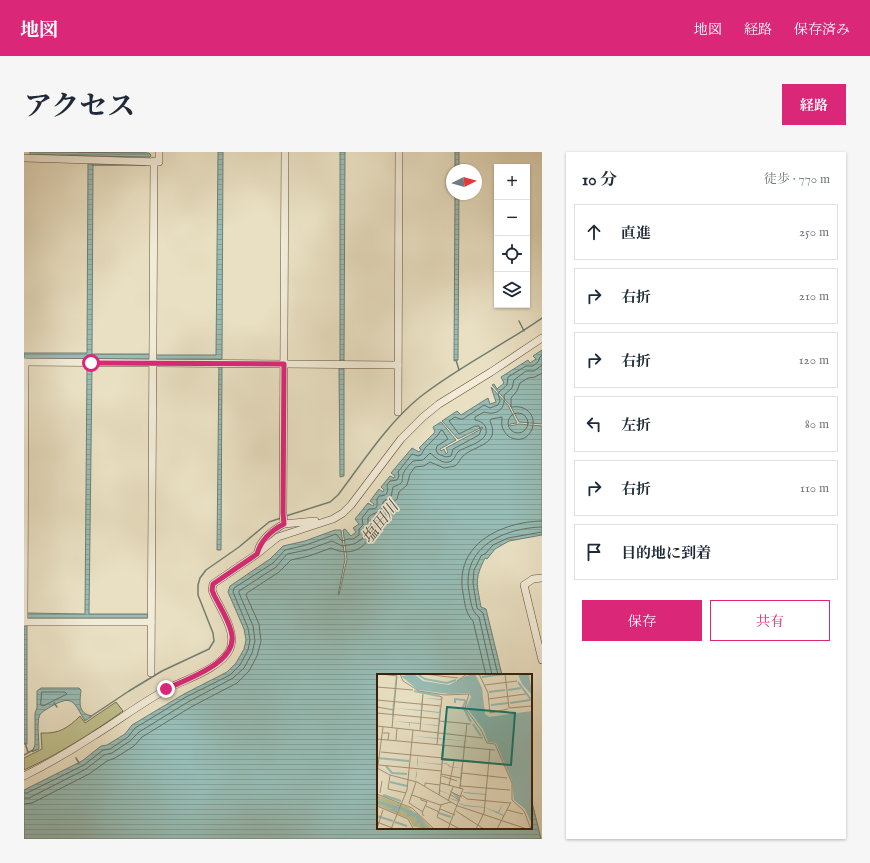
<!DOCTYPE html>
<html lang="ja">
<meta charset="utf-8">
<style>
:root{--surface:#fff;--page:#f6f6f7;--text:#1f2937;--muted:#747a83;--line:#e0e1e3;--accent:#db2777}
body{margin:0;font-family:"IM FELL English","Noto Serif JP",serif;background:var(--page);color:var(--text)}
.controls{position:absolute;right:12px;top:12px;display:grid;overflow:hidden;border-radius:0px;box-shadow:0 1px 3px #0004}
.controls button{width:36px;height:36px;display:grid;place-items:center;padding:0;border:0;border-bottom:1px solid var(--line);background:var(--surface);color:var(--text);font:20px sans-serif}
.compass{position:absolute;left:422px;top:12px;width:36px;height:36px;border-radius:50%;background:var(--surface);box-shadow:0 1px 3px #0004;rotate:85deg}
.stop{position:absolute;width:12px;height:12px;margin:-9px;border:3px solid #db2777;border-radius:50%;background:#fff}
.stop.end{background:#db2777;border-color:#fff;box-shadow:0 1px 4px #0008}
.list{margin:0;padding:0;list-style:none}
h2{display:flex;justify-content:space-between;align-items:center;height:52px;margin:0;padding:0 16px;font-size:17px}
h2 small{font-size:13px;font-weight:400;color:var(--muted)}
.list li{display:grid;grid-template-columns:26px 1fr auto;gap:12px;align-items:center;box-sizing:border-box;height:56px;margin:0 8px 8px;padding:0 8px;border:1px solid var(--line);border-radius:0px}
.list b{display:block;font-size:15px;white-space:nowrap}
.list em{font-size:13px;font-style:normal;color:var(--muted)}
.actions{display:flex;gap:8px;padding:12px 16px}
.actions a{flex:1;padding:9px 0;border:1px solid var(--accent);border-radius:0px;text-align:center;font-size:14px;color:var(--accent)}
.actions .main{background:var(--accent);color:#fff}
.icon{flex:none;width:22px;height:22px;fill:none;stroke:currentColor;stroke-width:2;stroke-linecap:round;stroke-linejoin:round}
.map{position:relative;flex:none;width:518px;height:687px;overflow:hidden;border-radius:0px}
header{display:flex;align-items:center;gap:24px;box-sizing:border-box;height:56px;padding:0 20px;background:var(--accent);color:#fff}
header strong{font-size:19px}
nav{display:flex;gap:22px;margin-inline-start:auto;font-size:14px}
.intro{display:flex;align-items:center;justify-content:space-between;box-sizing:border-box;height:96px;padding:0 24px}
h1{margin:0;font-size:28px}
.button{padding:10px 18px;border-radius:0px;background:var(--accent);color:#fff;font-size:14px;font-weight:700}
main{display:flex;gap:24px;padding:0 24px}
aside{flex:1;background:var(--surface);border-radius:0px;box-shadow:0 1px 3px #0004}
.map>svg:first-child{display:block}
.grass{fill:#bfc08e;stroke:#7c704c}
.water{fill:url(#water-rules);stroke:#727e72}
.lines{fill:none;stroke-linecap:round;stroke-linejoin:round}
.shore{stroke:#686e60;stroke-width:1}
.stream{stroke:#727e72;stroke-width:1.5}
.minor-casing{stroke:#664f39;stroke-width:8}
.minor{stroke:#f1ebd8;stroke-width:7}
.route{stroke:#db2777;stroke-width:5}
.labels{text-anchor:middle;dominant-baseline:central;stroke-width:3.5;stroke-linejoin:round;paint-order:stroke}
.water-label{font-size:16px;font-style:italic;fill:#564e3e;stroke:#f1ebd8}
.inset-river{fill:none;stroke:#97bdb6;stroke-width:2}
.inset-road{fill:none;stroke:#a39379;stroke-width:1}
.view{fill:#0f766e;fill-opacity:0.15;stroke:#0f766e;stroke-width:2}
.inset-edge{fill:none;stroke:#3a1f0b;stroke-width:2}
</style>
<header>
<strong>地図</strong>
<nav><a>地図</a><a>経路</a><a>保存済み</a></nav>
</header>
<div class="intro"><h1>アクセス</h1><a class="button">経路</a></div>
<main>
<div class="map">
<svg width="518" height="687" viewBox="0 0 518 687">
<defs>
<pattern id="water-rules" width="6" height="5" patternUnits="userSpaceOnUse"><rect width="6" height="5" fill="#97bdb6"/><path d="M0 2.5h6" fill="none" stroke="#83a29b"/></pattern>
</defs>
<rect width="100%" height="100%" fill="#e9e0c3"/>
<filter id="stains"><feTurbulence type="fractalNoise" baseFrequency=".005" numOctaves="4"/><feColorMatrix values="0 0 0 0 .2 0 0 0 0 .09 0 0 0 0 .02 0 0 0 .5 -.17"/></filter>
<radialGradient id="worn" r=".72"><stop offset=".6" stop-color="#630" stop-opacity="0"/><stop offset="1" stop-color="#630" stop-opacity=".3"/></radialGradient>
<!-- grass -->
<path class="grass" d="M92,550L99,559C68,581 35,602 0,618V606L18,597L17,581C35,582 44,576 56,564L61,571Z"/>
<!-- water -->
<g class="water">
<polygon points="6,0 125,1 127,3 126,5 6,3"/>
<polygon points="194,0 199,0 198,207 196,207 196,214 198,214 197,398 193,398 195,207 131,207 131,203 192,203"/>
<polygon points="316,0 321,0 320,210 316,210"/>
<rect x="431" y="0" width="4" height="18"/>
<polygon points="64,10 69,10 68,202 127,202 127,207 0,207 0,201 63,201"/>
<polygon points="431,42 435,42 434,208 430,209"/>
<polygon points="518,198 518,272 495,270 486,253 468,233 470,232 473,237 480,231 477,225 504,208 506,211 512,207 509,204"/>
<polygon points="68,215 65,462 124,462 124,466 2,466 2,461 61,462 63,216"/>
<polygon points="315,215 320,215 320,324 316,325"/>
<path d="M467,235L484,253L493,271L486,272V274L495,272L518,274V383L485,389L471,397L463,407L461,406C450,428 453,432 457,455L462,457L478,523H354V676H507V646L517,687H0V638L58,609L77,594L83,593L101,582L108,573L160,542L203,520L212,511L220,497L222,488L220,477L204,440L206,434L246,407L259,394L281,389L311,378H317L321,407L314,443H315L323,407L319,378L321,377L327,384L332,380L329,376L335,372L331,367L344,351L349,354L350,352L346,349L355,337L359,340L360,338L357,335L366,324L370,326L371,324L367,321L388,296L395,300L397,297L395,296L411,280L409,275L417,270L432,288L416,297L417,299L420,297L422,302L424,300L422,296L459,276L458,275L434,287L418,269L433,259L437,263L464,246L466,252L472,250Z"/>
<rect x="0" y="474" width="3" height="118"/>
<path d="M17,536H55L57,538C56,550 53,561 68,564L61,569C49,549 49,542 26,555C22,558 16,560 15,565C13,573 15,588 15,597L8,600L11,593V561L13,556V539Z"/>
</g>
<g class="lines">
<!-- shore -->
<g class="shore">
<polyline points="55,0 122,0"/>
<circle cx="494" cy="271" r="10"/>
<path d="M462,523L449,469C441,461 441,451 439,441C430,392 477,370 518,369"/>
<path d="M468,523L455,465C447,459 447,450 445,440C437,395 480,376 518,375"/>
<polyline points="474,523 459,461 453,456 449,431 450,418 457,404 462,401 469,393 484,386 518,380"/>
<polygon points="18,540 41,540 43,542 19,554 17,553"/>
<path d="M0,641H3L60,613L79,598L86,597L104,585L111,576L162,545L206,523L216,513L224,498L226,488L224,476L209,440L210,436L249,411L261,398L282,393L312,382L318,389L324,387H329L335,383V377L339,373L338,366L345,357C355,357 353,355 353,347L355,344C364,344 364,340 363,333L366,329L373,328L375,324L374,320L388,302L394,304L397,303L401,296L414,283L417,278L419,279L424,287L413,294L412,298L414,302L422,305L427,304L429,297L455,283L457,278L455,274H451L435,282L425,269L431,265L436,267H439L460,253L466,256L474,253L476,249L474,241L483,233L484,225L502,214H509L514,210L516,205L518,203"/>
<path d="M0,646H5L62,617L80,603L88,601L106,589L115,580L164,550L209,526L220,516L228,501L231,489L229,474L215,441V439L252,415L263,402L283,398L308,389L318,394L330,392L338,387L344,374V366C350,358 358,364 359,350L367,345L369,335C383,330 376,329 380,320C382,316 386,312 389,309L399,308L406,301C411,305 418,312 425,310C431,309 431,302 435,299C443,294 465,289 462,277C461,271 456,269 451,268V265L460,260C473,264 482,257 480,243L488,236L490,228L502,219H510L518,213"/>
<path d="M0,652L8,651L65,622L83,609L91,606L110,594L118,585L167,555L213,531L225,519L233,504L237,489L235,472L222,443L223,441L255,420L267,408L285,404L307,396C330,407 348,393 350,369L358,366L362,362L365,354L373,347L375,340L383,333L386,322L391,315L400,314L406,310L420,316L431,314C435,311 436,307 439,304C451,293 477,293 466,269L467,267L478,265C478,269 477,273 479,277C481,281 484,285 488,286C508,294 518,263 499,256C495,254 491,255 487,255V246L493,239L496,231L504,226L511,225L518,221"/>
</g>
<!-- stream -->
<g class="stream">
<polyline points="68,13 122,13"/>
<polyline points="495,169 500,179"/>
<polyline points="432,208 435,218"/>
<path d="M262,364L306,350L314,343C339,310 363,272 396,245C434,215 478,194 518,166"/>
<polyline points="30,551 33,555"/>
<polyline points="66,565 105,539 138,519 185,497 190,489 189,481 174,443 174,433 176,426 182,418 215,395 245,370 257,366"/>
<polyline points="1,591 4,600"/>
<polyline points="0,603 9,598"/>
<polyline points="52,606 55,611"/>
</g>
<defs>
<g id="minor">
<polyline points="0,6 135,10 135,0"/>
<polyline points="0,210 374,213"/>
<polyline points="374,260 375,0"/>
<polyline points="260,372 291,369"/>
<path d="M234,399C237,387 249,378 260,372L259,361L261,0"/>
<polyline points="518,426 509,427 500,433 518,508"/>
<polyline points="0,470 1,210"/>
<polyline points="0,470 127,470"/>
<polyline points="127,521 130,9"/>
<path d="M0,624C24,612 48,598 71,583C97,567 121,548 149,534C166,526 198,515 206,497C213,480 197,458 190,443L188,438L189,432L233,402L254,385L309,367L319,361L327,353L377,287L399,265L415,252L467,220L518,186"/>
</g>
</defs>
<!-- minor casing -->
<use href="#minor" class="minor-casing"/>
<!-- minor -->
<use href="#minor" class="minor"/>
</g>
<g class="lines">
<!-- route -->
<path class="route" d="M67,211L260,212L259,361L260,372C248,378 237,388 233,402L189,432L188,438L190,443C196,455 204,467 207,479C217,510 163,527 142,537"/>
</g>
<g class="labels">
<!-- water labels -->
<g class="water-label">
<text transform="translate(357 371) rotate(-52)">塩田川</text>
</g>
</g>
<!-- overview -->
<g transform="translate(353 522)">
<rect width="155" height="155" fill="#e9e0c3"/>
<path d="M0,121L31,133L45,144L55,155H49L40,140L0,126ZM0,128L40,142L46,155L36,152L32,145L0,131Z" fill="#bfc08e"/>
<path d="M9,0L20,1L18,21L45,24L46,20V24L63,25L64,23L62,52L100,56L62,52L61,64L106,69L88,67L85,87L86,80L67,78L86,80L87,67L61,65L60,70V65L36,62L60,64L61,52L33,49L32,55V49L16,47L43,49L44,37L17,34L15,47L0,46L15,47V40L0,39L15,40L16,28L0,27L16,28L17,21L0,20L17,21L18,8L0,7L18,8L19,2ZM18,21L45,24L44,36L17,34ZM46,24L64,26L62,38L45,36ZM45,37L62,39L61,51L43,50ZM37,0L46,7L72,11L89,2L98,0L105,14L108,40L112,43L155,37V151L148,135L137,126L135,107L119,69L111,68L106,55L89,33L94,23L92,19L73,20L41,16L24,2ZM141,0H152L155,21L145,10ZM41,82V88L64,90L65,85V89H69L75,93L84,94L86,88L83,114L87,115V118L108,120L109,115L107,133L121,138L126,129L122,139L127,141L124,147L126,142L109,134L88,132L82,130V128L76,126L72,124L73,121L64,117L62,120L63,111L48,110L63,111V116L74,121L73,124L82,127V129L88,131L107,133L108,121L87,119V115L82,114L72,111L71,115L80,121L82,123V126L71,115L72,111L63,110V103L40,101L38,107L39,101L32,100L39,101L40,95V101L63,103L64,97L63,109L72,111L73,108V111L82,114L83,107L84,94H76L71,92V94V91L65,89L64,97V91L41,88L40,94V88L33,87L40,88ZM0,126L19,132L22,129V132L41,140L50,155H45L42,148L37,153L40,146L38,143L30,142V139L20,135L21,139L11,135H17L0,129Z" fill="#97bdb6" fill-rule="evenodd"/>
<path class="inset-river" d="M40,0L48,5L70,9L79,6M105,3L127,0M141,8L155,27M131,16L144,14M37,17L62,22M112,18L128,16M89,26L86,33L94,48M78,29V25L88,26M133,29L153,26M114,31L131,29M96,50L104,62M0,84L32,87M9,92L15,99L30,100M13,108L30,112M6,121L24,127M62,139L74,143M0,142L16,147M18,148L30,152"/>
<path class="inset-road" d="M4,0L20,2L15,54M23,0L26,7L42,17L68,21L92,20L88,34L104,56L110,69L118,70L135,109V126L147,137L154,155M47,0L81,4M102,0L111,19L113,39L131,35M128,0L132,34L155,32M80,7L90,0M108,11L140,7M0,13L36,16M111,25L149,20M0,26L64,32M0,33L17,36M0,39L63,45M62,47L94,50M0,52L36,56L30,116L14,155M36,56L106,64M43,56L46,20M6,59H12L11,66M0,65L118,76M19,66L20,54M60,70L65,23L62,22M4,78L66,84M66,86L86,87M86,86L112,89M112,89L125,90M2,91L65,97M0,94L13,101L40,108L81,132L150,155M0,99L6,53M85,99L130,104M64,100L84,104M13,101L11,115L29,119M65,102L80,107M39,108L32,129L46,138M64,109L86,115L71,155M48,112V109L63,111M72,112L77,87M84,112L133,116M83,115L90,49M74,118L85,123M3,119L5,107M0,120L35,134L57,155M73,120L83,127M35,121L63,131L74,128M62,121L67,72M85,121L90,125L133,129M44,124V126L50,128L45,139L47,142M71,127L76,113M64,131L60,143L83,155M0,132L31,145L36,154M49,132L62,138M63,135L78,141M130,136L146,140M79,137L107,155M0,148L18,155M0,154L6,136M99,155L107,139L113,76M120,155L134,128"/>
<path class="view" d="M70,33L138,39L134,91L65,85Z"/>
<rect width="155" height="155" class="inset-edge"/>
</g>
<rect width="100%" height="100%" filter="url(#stains)"/>
<rect width="100%" height="100%" fill="url(#worn)"/>
</svg>
<div class="controls">
<button>+</button>
<button>−</button>
<button><svg class="icon" aria-label="locate" viewBox="0 0 24 24"><circle cx="12" cy="12" r="6"/><path d="M12 2v4M12 18v4M2 12h4M18 12h4"/></svg></button>
<button><svg class="icon" aria-label="layers" viewBox="0 0 24 24"><path d="M12 4l9 5-9 5-9-5zM3 14l9 5 9-5"/></svg></button>
</div>
<svg class="compass" viewBox="-18 -18 36 36"><path d="M0-13l5 13h-10z" fill="#e53935"/><path d="M0 13l5-13h-10z" fill="#747a83"/></svg>
<div class="stop" style="left:67px;top:211px"></div>
<div class="stop end" style="left:142px;top:537px"></div>
</div>
<aside>
<h2>10 分<small>徒歩 · 770 m</small></h2>
<ul class="list">
<li><svg class="icon" aria-label="ahead" viewBox="0 0 24 24"><path d="M12 20V5M6 11l6-6 6 6"/></svg><div><b>直進</b></div><em>250 m</em></li>
<li><svg class="icon" aria-label="right" viewBox="0 0 24 24"><path d="M7 20v-9h11M14 6l5 5-5 5"/></svg><div><b>右折</b></div><em>210 m</em></li>
<li><svg class="icon" aria-label="right" viewBox="0 0 24 24"><path d="M7 20v-9h11M14 6l5 5-5 5"/></svg><div><b>右折</b></div><em>120 m</em></li>
<li><svg class="icon" aria-label="left" viewBox="0 0 24 24"><path d="M17 20v-9H6M10 6l-5 5 5 5"/></svg><div><b>左折</b></div><em>80 m</em></li>
<li><svg class="icon" aria-label="right" viewBox="0 0 24 24"><path d="M7 20v-9h11M14 6l5 5-5 5"/></svg><div><b>右折</b></div><em>110 m</em></li>
<li><svg class="icon" aria-label="arrive" viewBox="0 0 24 24"><path d="M6 21V4h12l-3 4 3 4H6"/></svg><div><b>目的地に到着</b></div></li>
</ul>
<div class="actions"><a class="main">保存</a><a>共有</a></div>
</aside>
</main>
